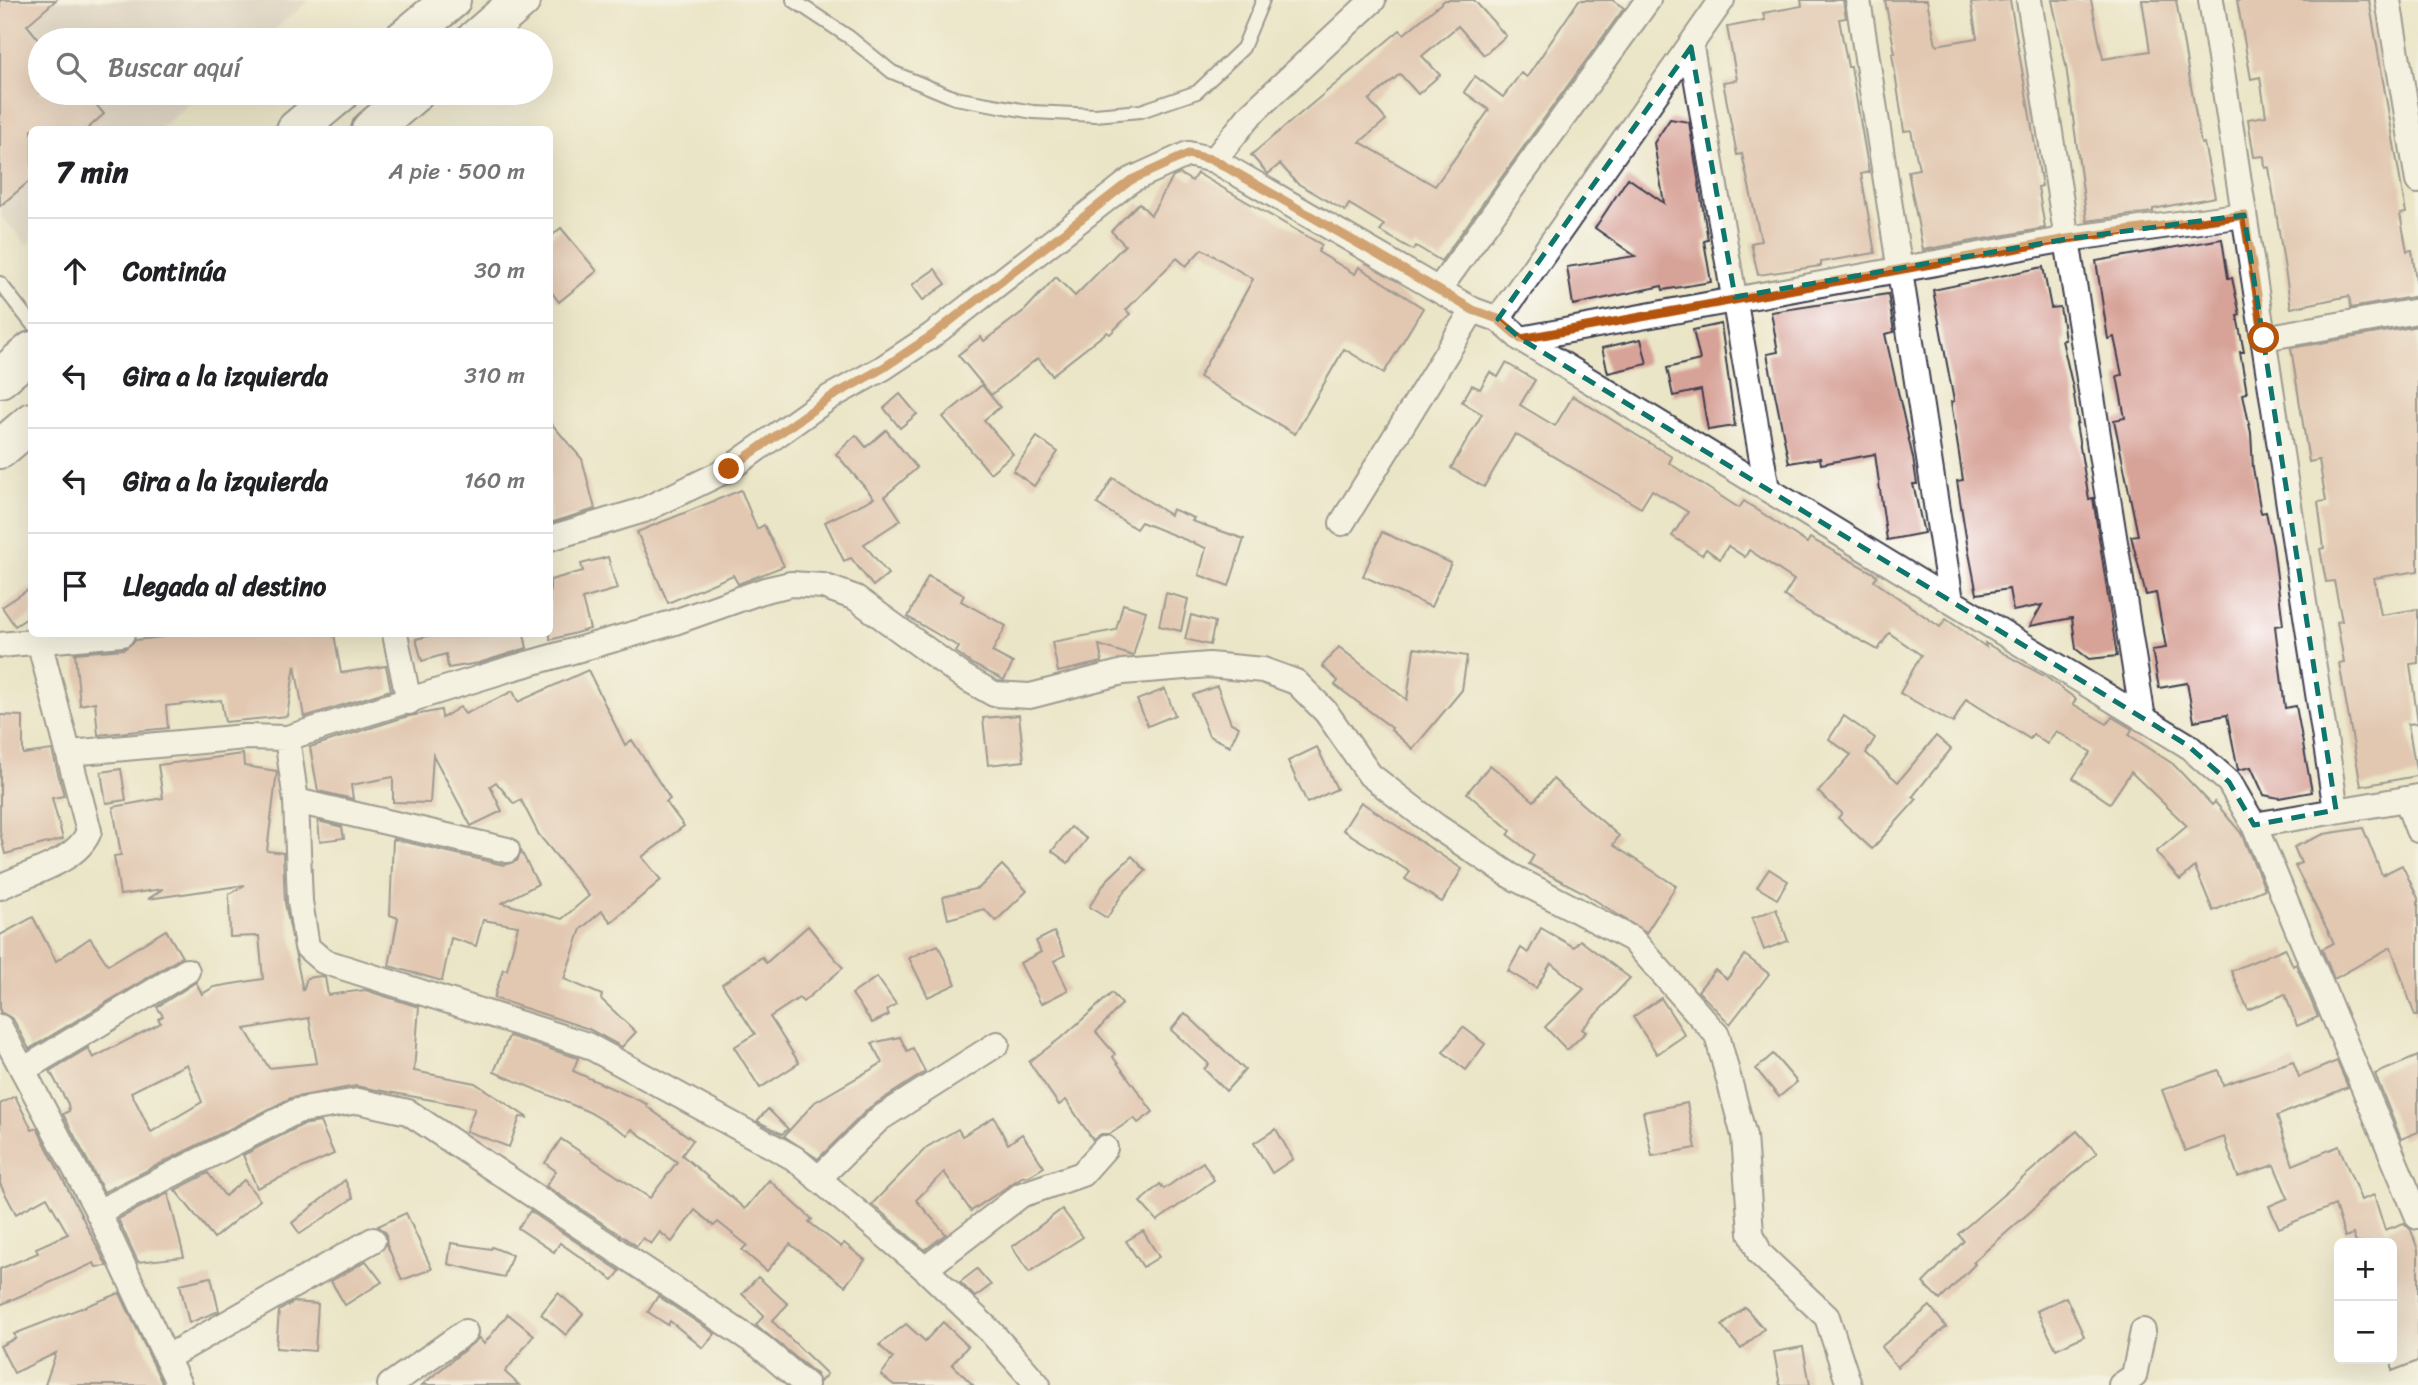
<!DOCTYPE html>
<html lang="es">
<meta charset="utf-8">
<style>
:root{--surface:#fff;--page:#f6f6f6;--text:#202124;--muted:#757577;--line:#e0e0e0}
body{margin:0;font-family:Sriracha,sans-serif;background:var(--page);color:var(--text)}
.controls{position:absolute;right:21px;bottom:21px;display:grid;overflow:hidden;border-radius:10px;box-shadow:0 7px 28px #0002}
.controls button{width:63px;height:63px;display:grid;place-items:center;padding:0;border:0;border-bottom:2px solid var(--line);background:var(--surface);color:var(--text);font:35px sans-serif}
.stop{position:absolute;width:21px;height:21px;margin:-16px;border:5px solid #b45309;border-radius:50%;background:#fff}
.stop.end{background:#b45309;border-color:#fff;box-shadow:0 2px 7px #0008}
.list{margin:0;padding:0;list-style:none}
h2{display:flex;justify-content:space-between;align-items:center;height:91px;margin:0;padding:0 28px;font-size:30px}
h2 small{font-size:23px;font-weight:400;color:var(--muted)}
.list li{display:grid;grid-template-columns:46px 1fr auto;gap:21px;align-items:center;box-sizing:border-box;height:105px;padding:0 28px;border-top:2px solid var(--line)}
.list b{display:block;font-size:26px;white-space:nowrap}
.list em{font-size:23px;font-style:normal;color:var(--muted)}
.icon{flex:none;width:38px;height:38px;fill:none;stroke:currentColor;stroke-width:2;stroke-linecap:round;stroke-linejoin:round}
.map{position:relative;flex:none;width:2418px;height:1385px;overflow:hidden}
.search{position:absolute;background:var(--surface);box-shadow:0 7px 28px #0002;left:28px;top:28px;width:525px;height:77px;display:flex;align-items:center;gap:18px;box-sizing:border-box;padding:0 24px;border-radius:38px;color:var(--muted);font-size:26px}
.panel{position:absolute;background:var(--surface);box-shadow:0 7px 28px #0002;left:28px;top:126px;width:525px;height:511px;border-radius:10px}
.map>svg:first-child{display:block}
.industrial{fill:#d1bfbe}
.building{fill:#d7a398;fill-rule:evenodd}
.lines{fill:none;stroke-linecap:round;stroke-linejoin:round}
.service-casing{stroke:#403f50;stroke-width:16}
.minor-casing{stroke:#403f50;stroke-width:28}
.trunk-casing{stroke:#403f50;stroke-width:42}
.service{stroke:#fff;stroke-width:12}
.minor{stroke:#fff;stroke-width:24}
.trunk{stroke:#fff;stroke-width:38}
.route{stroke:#b45309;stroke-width:9}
.marked{fill:none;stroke:#0f766e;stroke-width:5;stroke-dasharray:14 9;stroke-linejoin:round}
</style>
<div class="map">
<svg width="2418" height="1385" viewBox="0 0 2418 1385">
<rect width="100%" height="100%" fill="#fff"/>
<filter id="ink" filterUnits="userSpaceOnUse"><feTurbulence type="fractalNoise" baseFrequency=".0143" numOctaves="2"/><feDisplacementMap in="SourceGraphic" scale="14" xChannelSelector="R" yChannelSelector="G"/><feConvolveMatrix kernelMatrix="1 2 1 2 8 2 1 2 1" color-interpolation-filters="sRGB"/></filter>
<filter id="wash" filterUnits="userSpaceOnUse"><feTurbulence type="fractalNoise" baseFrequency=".00686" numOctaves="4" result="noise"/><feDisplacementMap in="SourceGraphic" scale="28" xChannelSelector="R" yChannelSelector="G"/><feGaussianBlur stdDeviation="1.57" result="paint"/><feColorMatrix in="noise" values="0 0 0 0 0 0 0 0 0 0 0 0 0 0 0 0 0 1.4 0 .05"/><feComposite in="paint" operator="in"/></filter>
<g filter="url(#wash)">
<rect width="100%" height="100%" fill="#ebe5c7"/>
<!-- industrial -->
<polygon class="industrial" points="0,0 309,0 263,40 40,40 40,93 202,93 160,129 32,130 32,241 27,245 0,215"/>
<g id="blocks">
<!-- building -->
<g class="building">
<polygon points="0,0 56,0 27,25 40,41 40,93 86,93 104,114 86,130 32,130 32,179 0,206"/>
<polygon points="1445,0 1474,0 1506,36 1484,55 1458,26 1422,56 1440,75 1418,94 1400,74 1369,100 1386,120 1360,142 1435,186 1489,110 1464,92 1475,76 1503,97 1521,73 1527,77 1579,0 1612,0 1624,8 1441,261 1416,246 1413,250 1380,231 1384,225 1349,204 1345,211 1297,183 1280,164 1268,174 1251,155 1400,30 1404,34"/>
<polygon points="1801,0 1843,0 1846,18 1839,19 1848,67 1851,67 1869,172 1861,174 1875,253 1821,262 1821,266 1758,275 1751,243 1761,241 1742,154 1737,155 1723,82 1737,80 1727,27 1765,20 1763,13 1802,6"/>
<polygon points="1885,0 1927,0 1936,45 1977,38 1971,3 2010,0 2042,186 2038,187 2045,228 1923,250 1908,171 1919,169 1911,130 1904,131 1892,54 1895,53"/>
<polygon points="2052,0 2091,0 2103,59 2150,51 2142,0 2176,0 2201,144 2204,143 2215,197 2153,209 2153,212 2087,221 2066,66"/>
<polygon points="2237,0 2369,0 2406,213 2400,214 2407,251 2412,250 2418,296 2351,308 2349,296 2291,308 2269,167 2265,168 2264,156 2254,157 2248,119 2266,116 2260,77 2251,79"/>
<polygon points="1670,119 1689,122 1708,240 1704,241 1711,282 1663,290 1662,286 1573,305 1567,267 1635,256 1595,228 1628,178 1664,203 1654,143"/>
<polygon points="1197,173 1322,245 1318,252 1355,274 1359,267 1423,308 1384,373 1344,349 1295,434 1199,377 1253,279 1202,249 1186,266 1177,258 1126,310 1130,314 1110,334 1107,332 1052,375 1038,358 991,395 958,355 981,337 984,341 1025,310 1056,277 1075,296 1125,245 1111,231 1139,203 1151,215 1173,177 1180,174 1192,181"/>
<polygon points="561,228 597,271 559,302 550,290 550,237"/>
<polygon points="2222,239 2228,278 2232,278 2240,315 2237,316 2244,352 2240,352 2247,393 2243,394 2251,433 2253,468 2261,513 2266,512 2273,545 2283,625 2275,626 2285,708 2296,706 2312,792 2279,798 2264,795 2251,767 2238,770 2227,715 2194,721 2187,683 2159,688 2152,650 2166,648 2156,593 2146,595 2131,536 2138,535 2114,420 2125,418 2117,376 2122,375 2114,337 2108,339 2096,261"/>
<polygon points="2043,267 2051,308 2060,307 2063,325 2065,340 2062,340 2073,388 2078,423 2076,424 2089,499 2093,498 2117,656 2089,659 2076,649 2072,618 2030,626 2042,605 2013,611 2009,589 1977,594 1967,543 1957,481 1963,480 1951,402 1954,401 1933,290"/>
<polygon points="935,269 946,284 923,300 912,285"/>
<polygon points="1888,294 1894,332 1885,334 1913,458 1917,484 1913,484 1924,533 1887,540 1875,454 1821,464 1820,458 1789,463 1767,354 1778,352 1771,312"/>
<polygon points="1721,324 1735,426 1708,430 1701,390 1673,396 1667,368 1700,360 1693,330"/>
<polygon points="2418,326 2418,571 2374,578 2381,615 2418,609 2418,663 2410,664 2418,723 2408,724 2417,776 2361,786 2339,663 2344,662 2337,622 2342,621 2334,581 2326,582 2320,549 2324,548 2318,502 2326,501 2319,460 2309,462 2291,348"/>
<polygon points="1641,339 1647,364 1608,373 1602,348"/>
<polygon points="1506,363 1535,380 1520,405 1555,426 1573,396 1672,457 1669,463 1739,508 1744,501 1807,543 1810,538 1877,575 1874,581 1940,627 1946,619 1986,647 1985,643 2046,677 2076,699 2073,704 2107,724 2112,717 2132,729 2129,735 2173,764 2212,805 2215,802 2241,833 2265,889 2213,911 2195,867 2180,880 2156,852 2187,826 2131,772 2110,803 2073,778 2091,752 2056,731 2047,744 2033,734 2030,739 1966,699 1953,723 1900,693 1921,655 1889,633 1878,650 1812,614 1784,596 1794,580 1749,550 1745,557 1728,546 1720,559 1706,549 1702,555 1672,536 1688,512 1652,490 1641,508 1515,434 1484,487 1451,468 1482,414 1462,402 1472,385 1480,389 1490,372 1498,377"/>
<polygon points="982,385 1000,407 984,420 1013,454 990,473 943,417"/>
<polygon points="900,394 917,414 900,428 884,408"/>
<polygon points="550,422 582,459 595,509 550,523"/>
<polygon points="886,430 917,468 885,496 901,520 864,544 888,574 873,586 851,558 844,561 825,522 874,498 836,454 856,435 866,447"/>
<polygon points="1037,437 1058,452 1034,486 1013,471"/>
<polygon points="1113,478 1170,515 1172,509 1194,518 1192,521 1244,539 1229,586 1199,575 1206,548 1141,522 1136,529 1097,504"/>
<polygon points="741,490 757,529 764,525 784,566 738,584 733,575 668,603 637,532"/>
<polygon points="1382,532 1451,563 1431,607 1363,576"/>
<polygon points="608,557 617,589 582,599 590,629 550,640 550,580 583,571 581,564"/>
<polygon points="928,576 964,595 961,601 1006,626 992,652 1013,663 1004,680 972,664 956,652 959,647 908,617"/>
<polygon points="32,587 32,615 15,626 2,607"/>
<polygon points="1166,593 1188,599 1181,631 1159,626"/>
<polygon points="1123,604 1146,611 1133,656 1099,645 1102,662 1058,672 1052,642 1116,630"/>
<polygon points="1191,615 1215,622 1210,645 1185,639"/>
<polygon points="161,634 334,634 341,673 386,666 391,690 304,717 295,665 287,716 225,722 221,700 166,706 168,728 98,735 95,702 80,705 75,653 124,649 136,640 161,637"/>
<polygon points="435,634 524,634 527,648 479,663 448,668 446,654 422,661 416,639"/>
<polygon points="1339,647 1407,700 1414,648 1467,656 1462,690 1413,749 1391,730 1392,728 1335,685 1338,681 1322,666"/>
<polygon points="588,670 625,745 632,740 670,799 666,802 684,826 642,857 661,880 611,922 602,911 581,929 564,979 602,995 601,999 636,1032 622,1047 589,1029 494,998 503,969 507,970 518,926 483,920 476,946 451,938 442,981 389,966 398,918 390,915 393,839 504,865 517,861 521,851 538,884 502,903 562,919 589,896 539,835 521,800 514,804 496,782 490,786 502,811 471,826 433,755 430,803 393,802 393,777 351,785 353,799 318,791 310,747 405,717 441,710 442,718 460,707 465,714 513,691 518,702"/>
<polygon points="1217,686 1231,723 1239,727 1230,746 1209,736 1193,695"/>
<polygon points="1165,689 1175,715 1148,726 1137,700"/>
<polygon points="0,715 23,716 23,754 52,750 64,796 52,798 63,839 5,854 0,832"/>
<polygon points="1019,715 1024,761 988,765 983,718"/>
<polygon points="1844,716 1875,738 1866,753 1898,782 1936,736 1951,749 1913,796 1917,799 1872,849 1838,818 1842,813 1818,792 1851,755 1829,739"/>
<polygon points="1317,747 1337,789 1307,803 1288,761"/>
<path d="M243,754L244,766L277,771L267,851L283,853L285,903L303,991L307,978L321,976L325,977L328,995L365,990L419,1007L414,1071L475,1083L528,1118L520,1117L509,1147L466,1131L475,1108L356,1086L291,1098L104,1192L63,1114L69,1111L68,1104L50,1071L88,1048L93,1058L161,1023L158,1019L163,1016L157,1007L196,982L202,994L214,987L263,979L259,936L230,937L229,894L245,885L148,899L163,889L120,895L114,856L121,855L113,807L163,798L158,765ZM309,1018L317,1063L269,1068L245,1029ZM187,1064L202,1102L151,1132L131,1092Z"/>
<polygon points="1490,765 1534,801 1553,779 1619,836 1613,845 1676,886 1646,933 1581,891 1529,864 1534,855 1508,835 1511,831 1467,793"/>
<polygon points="121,769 126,800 106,803 101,772"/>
<polygon points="1361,802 1462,869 1442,902 1405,879 1410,872 1343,830"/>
<polygon points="318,821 342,827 344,838 320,841"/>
<polygon points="1071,827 1087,839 1068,863 1052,851"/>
<polygon points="2363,828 2382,875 2402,865 2418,898 2418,1016 2415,1016 2391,947 2334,979 2322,949 2334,943 2295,866 2301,863 2294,847 2324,834"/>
<polygon points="1132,856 1146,871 1123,893 1107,918 1089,907 1106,881"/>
<polygon points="1002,865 1027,891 996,921 984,909 948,919 943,897 979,888"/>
<polygon points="1769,869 1788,881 1777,899 1757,887"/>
<polygon points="1776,909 1788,941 1764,950 1752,918"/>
<polygon points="33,917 56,961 90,938 108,965 166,930 182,957 29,1049 13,1019 0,1012 0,935"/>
<polygon points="808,926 843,968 803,1002 799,998 770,1017 799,1063 760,1088 734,1047 755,1034 722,984 762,957 766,963"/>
<polygon points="1541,928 1574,947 1580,940 1630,978 1582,1029 1586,1032 1567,1050 1545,1027 1584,989 1551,963 1536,988 1508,971 1521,948 1528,953"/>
<polygon points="1054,932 1065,955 1054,961 1068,990 1041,1004 1020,963 1041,952 1036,941"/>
<polygon points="938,945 956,984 928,997 909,958"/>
<polygon points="2285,948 2293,966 2296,964 2318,1017 2297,1026 2285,994 2248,1010 2231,971"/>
<polygon points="1745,955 1769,974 1730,1024 1698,991 1715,970 1727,979"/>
<polygon points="877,977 896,1004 887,1010 889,1015 872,1023 852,994"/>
<polygon points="1112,993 1122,1004 1096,1032 1115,1054 1113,1057 1153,1112 1138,1123 1134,1118 1110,1134 1101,1134 1093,1140 1066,1100 1059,1105 1029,1062 1066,1034"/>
<polygon points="1661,998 1685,1035 1657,1054 1633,1017"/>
<polygon points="1185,1013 1245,1070 1226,1091 1204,1069 1209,1064 1171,1030"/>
<polygon points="1463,1027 1485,1044 1466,1070 1443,1052"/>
<polygon points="509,1036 578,1058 573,1071 647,1104 646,1106 693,1140 682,1155 745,1209 769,1180 812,1219 809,1222 841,1247 844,1243 865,1260 845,1286 790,1244 767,1271 742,1250 747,1245 718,1222 714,1226 695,1210 672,1242 660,1232 651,1244 643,1238 637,1246 546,1186 556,1171 545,1163 561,1139 650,1198 677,1162 632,1129 628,1135 589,1112 494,1072"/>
<polygon points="900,1037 907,1051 913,1048 925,1072 869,1108 818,1159 784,1136 815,1102 882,1063 872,1043"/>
<polygon points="1773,1054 1797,1082 1779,1097 1756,1069"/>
<polygon points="2418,1056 2418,1132 2401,1139 2375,1074"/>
<polygon points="2293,1061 2299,1077 2337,1061 2348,1087 2277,1116 2293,1165 2339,1146 2361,1200 2374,1195 2385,1230 2404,1223 2411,1230 2418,1250 2418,1361 2392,1371 2392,1243 2356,1243 2353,1234 2345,1237 2335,1205 2279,1228 2269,1206 2288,1198 2274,1165 2238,1177 2224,1137 2185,1151 2162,1090 2218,1070 2223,1085"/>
<polygon points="15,1096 32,1130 37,1128 107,1266 96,1267 94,1263 0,1305 0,1269 38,1253 36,1248 68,1234 47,1197 16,1214 0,1184 0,1104"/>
<polygon points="1687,1103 1696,1148 1652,1156 1643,1112"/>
<polygon points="768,1109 788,1129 782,1134 757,1121"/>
<polygon points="994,1117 1008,1144 1022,1134 1044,1167 1029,1176 1022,1177 971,1211 944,1172 916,1200 946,1234 925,1250 872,1204 927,1147 958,1129 962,1136"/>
<polygon points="320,1122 334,1154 257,1188 243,1155 302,1125"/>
<polygon points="1276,1129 1293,1159 1272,1173 1254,1143"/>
<polygon points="2077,1131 2097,1153 1973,1262 1975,1264 1940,1300 1923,1283 1964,1241 1958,1234"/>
<polygon points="1203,1162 1214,1180 1157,1221 1140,1202 1160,1184 1164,1189"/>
<polygon points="208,1173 225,1196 244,1180 260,1200 214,1238 175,1190"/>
<polygon points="345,1180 353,1198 300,1234 292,1223"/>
<polygon points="168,1193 184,1257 138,1262 118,1219"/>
<polygon points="1062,1209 1083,1237 1029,1272 1012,1247"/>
<polygon points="530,1211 620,1271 613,1280 560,1243 554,1252 518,1228"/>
<polygon points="406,1213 432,1269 402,1280 387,1245 386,1233 378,1226"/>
<polygon points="1143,1231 1159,1257 1143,1267 1126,1241"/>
<polygon points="451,1243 491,1249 492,1247 512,1255 504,1277 448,1264"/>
<polygon points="366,1261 382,1282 345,1305 331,1281"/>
<polygon points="977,1269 991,1285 975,1297 960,1282"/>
<polygon points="211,1277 219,1311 189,1323 180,1284"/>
<polygon points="758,1277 788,1304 772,1321 827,1374 820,1382 816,1374 756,1325 764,1315 742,1294"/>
<polygon points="120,1293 163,1385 45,1385 56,1353 14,1373 0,1346 16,1338 14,1334"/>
<polygon points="558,1293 583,1314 566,1335 541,1314"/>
<polygon points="658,1296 715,1334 703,1348 670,1321 668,1325 648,1312"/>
<polygon points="2066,1297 2084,1336 2056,1349 2037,1311"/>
<polygon points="294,1302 318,1304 315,1351 276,1348 279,1311"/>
<polygon points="1930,1306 1946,1327 1897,1367 1881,1347"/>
<polygon points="1745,1307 1764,1329 1741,1349 1722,1326"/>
<polygon points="508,1314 534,1335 505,1372 519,1385 422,1385 479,1338 484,1344"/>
<polygon points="943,1322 968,1346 952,1364 973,1385 894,1385 881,1375 893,1358 879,1345 906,1324 925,1341"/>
<polygon points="1803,1347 1810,1385 1780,1385 1774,1352"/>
</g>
</g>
</g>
<g filter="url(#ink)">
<use href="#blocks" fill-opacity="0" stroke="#403f50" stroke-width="2"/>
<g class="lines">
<defs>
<g id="service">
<polyline points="793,0 849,37 892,72 955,98 1033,112 1095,115 1141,111 1197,92 1243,48 1263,0"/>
<polyline points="0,283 32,324"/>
</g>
<g id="minor">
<polyline points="1858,0 1951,601"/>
<polyline points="2029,0 2143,719"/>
<polyline points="2211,0 2336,810"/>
<polyline points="2388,0 2418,181"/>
<polyline points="1691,47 1767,489"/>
<polyline points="1214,160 1473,310 1498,319 1521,339 2187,745 2229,782 2254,825 2418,1217"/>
<polyline points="1439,289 1648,0"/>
<polyline points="1498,319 1722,0"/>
<polyline points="2264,338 2418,311"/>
<polyline points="1521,339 2067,239 2244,215"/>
<polyline points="1342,523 1473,310"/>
<polyline points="550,538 644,510 729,469 830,397 883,368 931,336 1131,180 1188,154 1214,160 1251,114 1373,0"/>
<polyline points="395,634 409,702"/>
<polyline points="0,645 122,634"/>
<polyline points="287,738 509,669 672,623 765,590 791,584 823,586 856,598 964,677 994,694 1030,696 1123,672 1209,665 1263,670 1296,682 1326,712 1370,775 1436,826 1511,876 1632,939 1717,1035 1744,1136 1751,1233 1760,1254 1827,1317 1849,1385"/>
<polyline points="70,753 245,737 287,738 296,801 300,901 307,947 323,961 587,1045 794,1158 925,1269 991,1332 1038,1385"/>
<polyline points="2406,799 2418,830"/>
<polyline points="296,801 507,850"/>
<polyline points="2254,825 2418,797"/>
<path d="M0,887C28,873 78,862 89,831L39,641"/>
<polyline points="0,1027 98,1212 179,1385"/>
<polyline points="23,1070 187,971"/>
<polyline points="818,1179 879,1119 997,1044"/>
<polyline points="98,1212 297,1111 358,1101 408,1112 760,1346 806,1385"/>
<polyline points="925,1269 1021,1195 1082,1174 1105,1148"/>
<polyline points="166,1358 373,1240"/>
<polyline points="390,1385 465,1332"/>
<polyline points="2121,1385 2134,1376 2143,1331"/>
</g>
<g id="trunk">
<polyline points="403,40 451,0"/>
<polyline points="475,40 521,0"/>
<polyline points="296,130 340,93"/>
<polyline points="371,130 414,93"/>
<polyline points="0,378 32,351"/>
<polyline points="0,449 32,422"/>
</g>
</defs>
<!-- service casing -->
<use href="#service" class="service-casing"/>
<!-- minor casing -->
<use href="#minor" class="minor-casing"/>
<!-- trunk casing -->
<use href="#trunk" class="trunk-casing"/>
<!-- service -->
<use href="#service" class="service"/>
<!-- minor -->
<use href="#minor" class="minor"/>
<!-- trunk -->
<use href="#trunk" class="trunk"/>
</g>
</g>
<g class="lines" filter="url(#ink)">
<!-- route -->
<polyline class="route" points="729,469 831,397 883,368 931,336 1131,180 1188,154 1214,160 1473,310 1498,319 1521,339 2067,239 2244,215 2264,338"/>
</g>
<!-- marked area -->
<path d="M0 0H2418V1385H0ZM1691,47L1735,297L2067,239L2244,215L2336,810L2254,825L2229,782L2187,745L1521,339L1498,319Z" fill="#ebe5c7" fill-opacity=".55" fill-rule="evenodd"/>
<path class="marked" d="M1691,47L1735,297L2067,239L2244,215L2336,810L2254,825L2229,782L2187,745L1521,339L1498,319Z"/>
</svg>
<div class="controls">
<button>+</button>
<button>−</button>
</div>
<div class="stop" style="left:2264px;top:338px"></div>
<div class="stop end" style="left:729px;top:469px"></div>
<div class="search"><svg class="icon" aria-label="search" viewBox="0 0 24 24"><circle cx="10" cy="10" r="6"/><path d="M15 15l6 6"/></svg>Buscar aquí</div>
<section class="panel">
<h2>7 min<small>A pie · 500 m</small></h2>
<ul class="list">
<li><svg class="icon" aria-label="ahead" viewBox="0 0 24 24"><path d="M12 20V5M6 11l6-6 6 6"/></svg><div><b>Continúa</b></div><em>30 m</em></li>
<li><svg class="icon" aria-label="left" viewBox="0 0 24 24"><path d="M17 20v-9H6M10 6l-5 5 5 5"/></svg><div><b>Gira a la izquierda</b></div><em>310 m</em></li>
<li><svg class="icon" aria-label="left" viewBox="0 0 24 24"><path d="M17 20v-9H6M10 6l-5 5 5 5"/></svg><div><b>Gira a la izquierda</b></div><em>160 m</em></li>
<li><svg class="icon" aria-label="arrive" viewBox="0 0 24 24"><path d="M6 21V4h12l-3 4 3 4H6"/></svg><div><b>Llegada al destino</b></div></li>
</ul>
</section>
</div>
